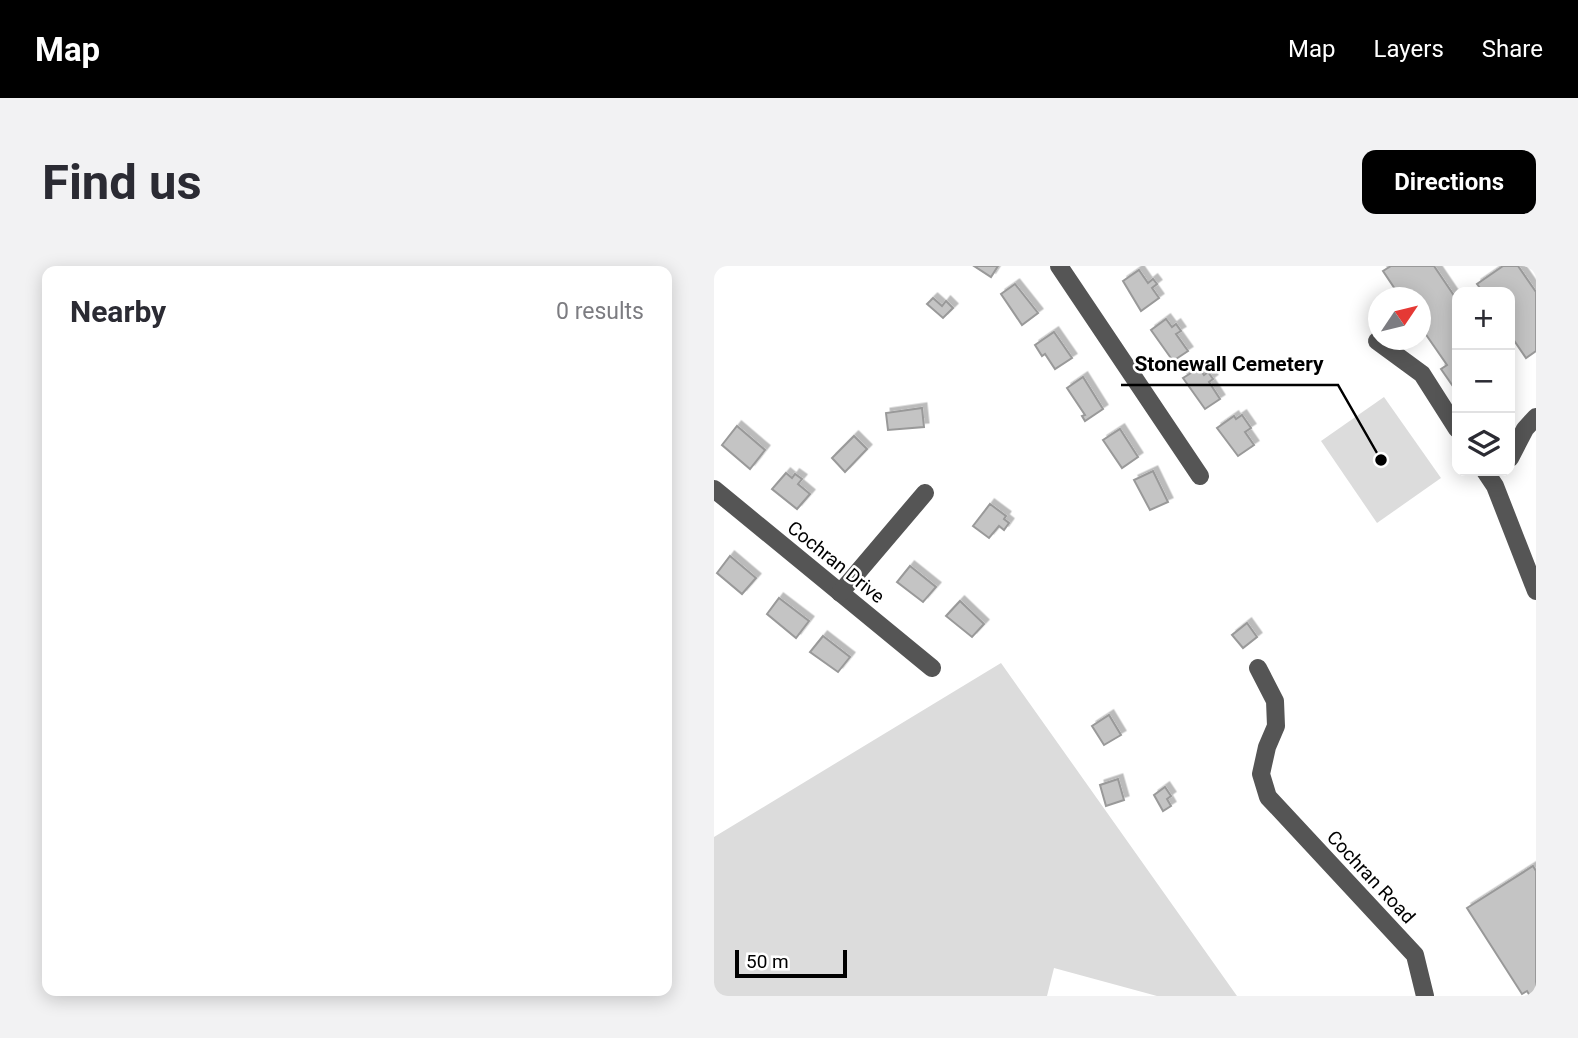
<!DOCTYPE html>
<meta charset="utf-8">
<style>
:root{--surface:#fff;--page:#f2f2f3;--text:#2b2b33;--muted:#7c7c81;--line:#e1e1e2;--accent:#000}
body{margin:0;font-family:Roboto,sans-serif;background:var(--page);color:var(--text)}
.controls{position:absolute;right:21px;top:21px;display:grid;overflow:hidden;border-radius:14px;box-shadow:0 4px 18px #0003}
.controls button{width:63px;height:63px;display:grid;place-items:center;padding:0;border:0;border-bottom:2px solid var(--line);background:var(--surface);color:var(--text);font:35px sans-serif}
.compass{position:absolute;left:654px;top:21px;width:63px;height:63px;border-radius:50%;background:var(--surface);box-shadow:0 4px 18px #0003;rotate:55deg}
.scale{position:absolute;left:21px;bottom:18px;width:112px;box-sizing:border-box;padding-left:7px;border:4px solid #000;border-top:0;font-size:19px;line-height:24px;white-space:nowrap;color:#000;-webkit-text-stroke:5px #fff;paint-order:stroke}
.list{margin:0;padding:0;list-style:none}
h2{display:flex;justify-content:space-between;align-items:center;height:91px;margin:0;padding:0 28px;font-size:30px}
h2 small{font-size:23px;font-weight:400;color:var(--muted)}
.icon{flex:none;width:38px;height:38px;fill:none;stroke:currentColor;stroke-width:2;stroke-linecap:round;stroke-linejoin:round}
.map{position:relative;flex:none;width:822px;height:730px;overflow:hidden;border-radius:14px}
header{display:flex;align-items:center;gap:42px;box-sizing:border-box;height:98px;padding:0 35px;background:var(--accent);color:#fff}
header strong{font-size:33px}
nav{display:flex;gap:38px;margin-inline-start:auto;font-size:24px}
.intro{display:flex;align-items:center;justify-content:space-between;box-sizing:border-box;height:168px;padding:0 42px}
h1{margin:0;font-size:49px}
.button{padding:18px 32px;border-radius:14px;background:var(--accent);color:#fff;font-size:24px;font-weight:700}
main{display:flex;gap:42px;padding:0 42px}
aside{flex:1;background:var(--surface);border-radius:14px;box-shadow:0 4px 18px #0003}
.map>svg:first-child{display:block}
.green{fill:#dcdcdc}
.building{fill:#c4c4c4;stroke:#999;stroke-width:2;filter:url(#shadow)}
.lines{fill:none;stroke-linecap:round;stroke-linejoin:round}
.minor{stroke:#555;stroke-width:18}
.labels{text-anchor:middle;dominant-baseline:central;stroke-width:5;stroke-linejoin:round;paint-order:stroke}
.street-label{font-size:19px;fill:#000;stroke:#fff}
.leader{fill:none;stroke:#000;stroke-width:2.5}
.callout-dot{fill:#000;stroke:#fff;stroke-width:2.5}
.callout-label{font-size:21px;text-anchor:middle;font-weight:bold;fill:#000;stroke:#fff;stroke-width:5;stroke-linejoin:round;paint-order:stroke}
</style>
<header>
<strong>Map</strong>
<nav><a>Map</a><a>Layers</a><a>Share</a></nav>
</header>
<div class="intro"><h1>Find us</h1><a class="button">Directions</a></div>
<main>
<aside>
<h2>Nearby<small>0 results</small></h2>
<ul class="list">
</ul>
</aside>
<div class="map">
<svg width="822" height="730" viewBox="0 0 822 730">
<defs>
<filter id="shadow"><feDropShadow dx="4.5" dy="-4.5" stdDeviation="0" flood-color="#0004"/></filter>
</defs>
<rect width="100%" height="100%" fill="#fff"/>
<!-- green -->
<g class="green">
<polygon points="670,131 727,212 663,257 607,175"/>
<polygon points="287,397 523,730 443,730 340,702 333,730 0,730 0,571"/>
</g>
<!-- building -->
<g class="building">
<polygon points="260,0 284,0 277,11"/>
<polygon points="677,0 720,0 743,34 743,126 727,103 733,99 706,60 706,32 687,32 669,5"/>
<polygon points="789,0 804,0 822,26 822,85 812,92 799,73 796,76 796,26 769,26 763,18"/>
<polygon points="425,4 434,17 439,13 443,18 438,22 445,32 427,45 409,15"/>
<polygon points="301,18 324,47 308,59 287,28"/>
<polygon points="219,32 228,40 232,35 239,42 229,52 213,38"/>
<polygon points="452,53 458,61 462,58 467,65 462,68 474,85 459,95 437,64"/>
<polygon points="340,66 358,92 341,103 331,88 328,90 321,79"/>
<polygon points="485,102 490,109 494,106 499,113 495,116 506,133 491,143 469,112"/>
<polygon points="369,111 389,143 371,155 368,150 371,149 353,122"/>
<polygon points="208,142 210,161 174,164 172,147"/>
<polygon points="528,149 537,162 531,166 540,179 524,190 503,162 520,150 522,153"/>
<polygon points="23,160 51,184 36,203 8,179"/>
<polygon points="406,163 424,191 408,202 389,174"/>
<polygon points="140,170 153,183 131,206 118,192"/>
<polygon points="439,205 454,236 436,244 420,214"/>
<polygon points="72,207 78,212 81,208 88,213 84,218 96,228 83,243 58,223"/>
<polygon points="276,238 292,250 290,253 295,257 290,264 285,260 275,272 259,260"/>
<polygon points="16,290 42,312 28,328 3,307"/>
<polygon points="196,300 222,321 209,336 183,316"/>
<polygon points="65,332 95,355 82,372 53,348"/>
<polygon points="246,335 270,358 258,371 232,350"/>
<polygon points="533,357 543,371 529,382 518,369"/>
<polygon points="109,370 136,391 124,406 96,386"/>
<polygon points="395,449 407,469 390,479 378,460"/>
<polygon points="404,513 410,534 392,540 386,519"/>
<polygon points="451,521 457,530 453,533 457,540 449,545 440,529"/>
<polygon points="819,600 822,605 822,730 816,730 813,725 808,728 753,642"/>
</g>
<g class="lines">
<!-- minor -->
<g class="minor">
<polyline points="345,0 486,210"/>
<polyline points="663,75 708,108 743,163"/>
<polyline points="796,192 811,163 822,151"/>
<polyline points="771,205 781,220 822,325"/>
<polyline points="0,223 218,402"/>
<polyline points="126,327 211,227"/>
<polyline points="544,402 561,435 562,460 553,481 547,508 554,531 701,689 711,730"/>
</g>
</g>
<g class="labels">
<!-- street labels -->
<g class="street-label">
<text transform="translate(122 296) rotate(39)">Cochran Drive</text>
<text transform="translate(657 611) rotate(47)">Cochran Road</text>
</g>
</g>
<!-- callouts -->
<path class="leader" d="M667 194L624 119H407"/>
<circle class="callout-dot" cx="667" cy="194" r="7"/>
<g class="callout-label">
<text x="515" y="105">Stonewall Cemetery</text>
</g>
</svg>
<div class="controls">
<button>+</button>
<button>−</button>
<button><svg class="icon" aria-label="layers" viewBox="0 0 24 24"><path d="M12 4l9 5-9 5-9-5zM3 14l9 5 9-5"/></svg></button>
</div>
<svg class="compass" viewBox="-18 -18 36 36"><path d="M0-13l5 13h-10z" fill="#e53935"/><path d="M0 13l5-13h-10z" fill="#7c7c81"/></svg>
<div class="scale">50 m</div>
</div>
</main>
